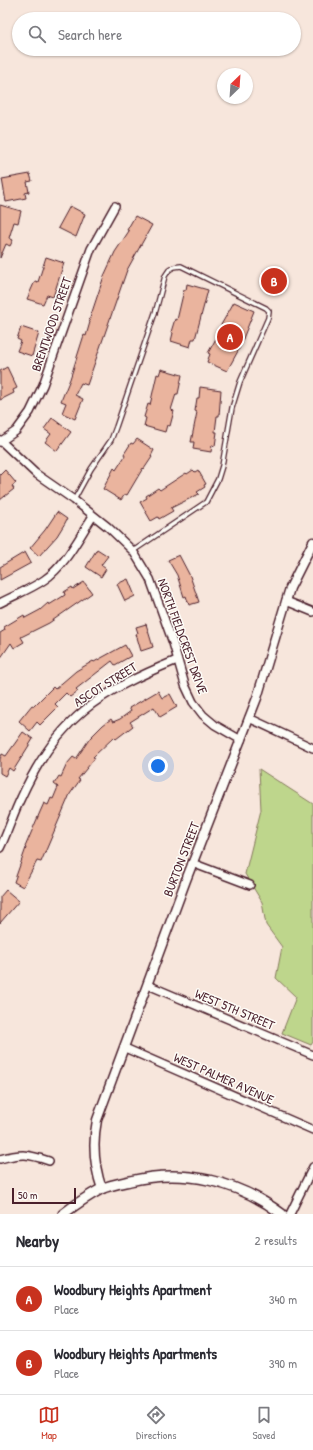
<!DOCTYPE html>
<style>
:root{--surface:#fff;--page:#f2f2f3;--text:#2b2b33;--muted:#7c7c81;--line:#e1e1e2;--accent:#c8321e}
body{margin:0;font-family:"Patrick Hand",sans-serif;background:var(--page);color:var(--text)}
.compass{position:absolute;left:217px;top:68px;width:36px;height:36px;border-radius:50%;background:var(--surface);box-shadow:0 1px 3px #0004;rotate:25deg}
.scale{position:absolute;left:12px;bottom:10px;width:64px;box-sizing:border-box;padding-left:4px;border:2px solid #4a1f2b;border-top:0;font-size:11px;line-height:14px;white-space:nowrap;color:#4a1f2b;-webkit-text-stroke:3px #fdfcf7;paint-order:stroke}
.you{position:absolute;left:158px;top:766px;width:14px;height:14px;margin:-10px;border:3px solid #fff;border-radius:50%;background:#1a73e8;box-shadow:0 0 0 6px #1a73e833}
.badge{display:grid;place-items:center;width:26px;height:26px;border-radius:50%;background:var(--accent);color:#fff;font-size:13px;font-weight:700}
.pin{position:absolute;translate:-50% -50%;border:2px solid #fff;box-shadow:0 1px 4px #0006}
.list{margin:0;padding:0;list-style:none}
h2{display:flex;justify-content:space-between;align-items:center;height:52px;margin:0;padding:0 16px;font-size:17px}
h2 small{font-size:13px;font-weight:400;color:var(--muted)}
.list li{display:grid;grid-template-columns:26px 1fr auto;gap:12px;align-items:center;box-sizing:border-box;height:64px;padding:0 16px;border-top:1px solid var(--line)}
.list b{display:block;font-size:15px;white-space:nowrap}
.list p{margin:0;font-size:13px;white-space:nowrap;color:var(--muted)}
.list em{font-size:13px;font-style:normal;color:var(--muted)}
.icon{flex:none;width:22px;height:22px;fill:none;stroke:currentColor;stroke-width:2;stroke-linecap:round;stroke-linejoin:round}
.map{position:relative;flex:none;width:313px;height:1214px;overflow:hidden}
.search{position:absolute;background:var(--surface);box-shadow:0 1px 3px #0004;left:12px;right:12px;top:12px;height:44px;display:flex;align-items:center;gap:10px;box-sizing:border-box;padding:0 14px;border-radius:22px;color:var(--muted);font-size:15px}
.sheet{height:180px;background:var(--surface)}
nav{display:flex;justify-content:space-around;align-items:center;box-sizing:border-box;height:56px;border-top:1px solid var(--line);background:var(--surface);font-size:11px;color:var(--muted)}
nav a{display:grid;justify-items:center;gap:2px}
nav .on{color:var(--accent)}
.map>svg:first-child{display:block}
.green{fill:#bed68c;stroke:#847a5c}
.building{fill:#eab49e;stroke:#4a1f2b}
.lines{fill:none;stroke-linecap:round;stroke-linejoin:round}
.service-casing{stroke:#4a1f2b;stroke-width:6}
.minor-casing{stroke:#4a1f2b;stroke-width:10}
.tertiary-casing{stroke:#4a1f2b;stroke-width:11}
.secondary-casing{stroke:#4a1f2b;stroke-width:12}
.service{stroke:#fdfcf7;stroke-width:3.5}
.minor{stroke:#fdfcf7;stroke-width:7}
.tertiary{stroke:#fdfcf7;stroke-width:8}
.secondary{stroke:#fdfcf7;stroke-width:9}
.labels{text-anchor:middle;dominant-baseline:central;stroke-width:3;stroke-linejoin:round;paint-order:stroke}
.street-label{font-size:13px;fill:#4a1f2b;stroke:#fdfcf7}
</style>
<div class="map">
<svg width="313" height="1214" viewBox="0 0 313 1214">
<rect width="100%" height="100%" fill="#f7e6dc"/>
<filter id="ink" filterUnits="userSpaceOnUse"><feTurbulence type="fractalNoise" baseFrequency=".025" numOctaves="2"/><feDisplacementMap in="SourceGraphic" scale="8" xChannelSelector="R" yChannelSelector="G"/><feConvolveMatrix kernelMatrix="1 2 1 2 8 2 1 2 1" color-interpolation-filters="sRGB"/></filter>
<g filter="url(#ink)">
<!-- green -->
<polygon class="green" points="259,769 313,804 313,1042 311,1045 282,1033 296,997 276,978 282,947 266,925 262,902 245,874 261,810"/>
<!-- building -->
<g class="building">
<polygon points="30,174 32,181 27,182 29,192 25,193 26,198 6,202 2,179"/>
<polygon points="0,205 21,211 18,223 14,222 9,238 13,240 10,246 6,244 0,258"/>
<polygon points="70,206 85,214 76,237 58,228"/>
<polygon points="135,216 152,225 127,270 87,385 81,383 75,395 83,399 75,419 62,413 66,403 61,401 70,379 84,335 86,336 90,322 89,321 104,276 115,252 129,231 127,230"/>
<polygon points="46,257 64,263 53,297 47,295 43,304 27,299 35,281 38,282"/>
<polygon points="269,270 285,278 278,294 264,287 265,284 263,283"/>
<polygon points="187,284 208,290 195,339 192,339 190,347 171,341 173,333 171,332 175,319 177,320 184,290 186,290"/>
<polygon points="234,302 254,311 238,351 227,371 207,362 210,354 208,353 223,326 221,325"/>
<polygon points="21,327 39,333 32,356 17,351 21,341 17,339"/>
<polygon points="7,367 17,388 13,390 14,393 0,400 0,371"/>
<polygon points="161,369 182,375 178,394 176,394 171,410 174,411 170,426 167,425 165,432 144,426 146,418 144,417 148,404 150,405 157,374 159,375"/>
<polygon points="200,387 221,390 219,416 217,416 215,432 217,432 215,446 212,445 211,452 193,449 194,442 191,442 197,412 195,411 197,398 199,398"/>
<polygon points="52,418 71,432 57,451 45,442 51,434 44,429"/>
<polygon points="137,439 154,450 151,456 152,457 144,469 143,468 127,495 125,494 121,500 103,489 114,468 116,470 125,456 124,454 131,443 133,444"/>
<polygon points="5,470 16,483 12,486 14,489 0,500 0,475"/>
<polygon points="193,470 195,472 198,470 206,484 204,485 205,487 197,492 199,494 171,508 173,511 159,519 158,517 151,521 140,502 147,498 146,496 158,488 160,490 186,473 187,474"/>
<polygon points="57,512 67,519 65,523 57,536 39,556 30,548 45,530"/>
<polygon points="97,549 108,556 101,565 106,569 101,577 86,567"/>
<polygon points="25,552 31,563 0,580 0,567"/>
<polygon points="179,555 190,576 199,602 189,605 186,596 184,597 177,575 168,560"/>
<polygon points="128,579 135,596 125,601 117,584"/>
<polygon points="84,582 92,593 49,623 21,637 24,642 14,648 11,643 0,659 0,633 5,630 4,627 24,615 25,618 40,610 48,603 49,605 65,595 64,592 72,587 73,589"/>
<polygon points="146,624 153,647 141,651 136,634 138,633 136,627"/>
<polygon points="125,645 131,656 115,665 112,661 76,689 78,691 70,697 66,693 55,704 58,707 40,725 37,722 30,731 19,721 32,705 34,706 53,687 55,689 76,671 93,661 94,662"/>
<polygon points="158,691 162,698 170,694 177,707 160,717 154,707 130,722 133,726 116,739 114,737 93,757 95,758 78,779 80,780 70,794 41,862 37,861 23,887 14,882 26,848 25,847 40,812 44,803 48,805 51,798 53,799 58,787 54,784 59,776 61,777 67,764 73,757 76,759 90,738 103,725 111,719 113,722 120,719 131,711 129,708"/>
<polygon points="23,732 33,739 13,771 9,768 5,776 0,773 0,759 2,754 6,756"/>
<polygon points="6,890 19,901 0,923 0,897"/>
</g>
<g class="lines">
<defs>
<polyline id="service" points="74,500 91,469 111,440 116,427 156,310 165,276 169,270 174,267 181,266 266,308 269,311 268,318 240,382 232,408 222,466 218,479 206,502 133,551"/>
<g id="minor">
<polyline points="0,440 35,473 74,500 108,527 133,551 150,579 173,643 185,685 193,702 203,715 215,725 241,740"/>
<polyline points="0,442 16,431 30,412 43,385 91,249 115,206"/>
<polyline points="286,601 313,612"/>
<path d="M0,603C15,595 31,589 44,580C66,565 79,537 93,516"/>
<polyline points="249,718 313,748"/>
<path d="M0,848C8,832 13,814 21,798C57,718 99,692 177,660"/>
<polyline points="192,863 250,885"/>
<polyline points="148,985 313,1055"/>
<polyline points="125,1048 313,1130"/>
<path d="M0,1159C22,1153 28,1154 49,1161"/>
<polyline points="290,1214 313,1167"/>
</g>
<path id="tertiary" d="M102,1189C94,1166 92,1145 97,1120L186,880L257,698L290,588L313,542"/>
<path id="secondary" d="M63,1214C75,1205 88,1196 101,1189C110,1185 121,1183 130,1181C184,1168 238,1181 282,1214"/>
</defs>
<!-- service casing -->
<use href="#service" class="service-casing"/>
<!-- minor casing -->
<use href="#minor" class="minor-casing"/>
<!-- tertiary casing -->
<use href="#tertiary" class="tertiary-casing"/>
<!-- secondary casing -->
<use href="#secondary" class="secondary-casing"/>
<!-- service -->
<use href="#service" class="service"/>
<!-- minor -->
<use href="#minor" class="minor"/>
<!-- tertiary -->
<use href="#tertiary" class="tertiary"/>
<!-- secondary -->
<use href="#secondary" class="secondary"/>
</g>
</g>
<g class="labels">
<!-- street labels -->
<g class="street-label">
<text transform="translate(51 324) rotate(-71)">BRENTWOOD STREET</text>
<text transform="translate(183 636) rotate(70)">NORTH FIELDCREST DRIVE</text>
<text transform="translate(105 684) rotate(-32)">ASCOT STREET</text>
<text transform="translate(181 859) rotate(-69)">BURTON STREET</text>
<text transform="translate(235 1009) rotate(23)">WEST 5TH STREET</text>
<text transform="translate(224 1078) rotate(24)">WEST PALMER AVENUE</text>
</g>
</g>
</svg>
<svg class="compass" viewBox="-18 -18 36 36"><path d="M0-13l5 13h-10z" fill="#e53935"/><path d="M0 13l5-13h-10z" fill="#7c7c81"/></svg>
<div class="scale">50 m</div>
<div class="you"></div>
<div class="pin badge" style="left:230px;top:337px">A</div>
<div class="pin badge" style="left:274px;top:281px">B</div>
<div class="search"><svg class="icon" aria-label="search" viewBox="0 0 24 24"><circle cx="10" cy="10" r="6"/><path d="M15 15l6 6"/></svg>Search here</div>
</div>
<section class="sheet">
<h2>Nearby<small>2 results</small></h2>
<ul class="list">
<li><span class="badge">A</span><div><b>Woodbury Heights Apartment</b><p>Place</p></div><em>340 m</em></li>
<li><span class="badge">B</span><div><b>Woodbury Heights Apartments</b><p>Place</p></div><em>390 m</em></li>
</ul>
</section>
<nav>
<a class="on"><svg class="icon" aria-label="map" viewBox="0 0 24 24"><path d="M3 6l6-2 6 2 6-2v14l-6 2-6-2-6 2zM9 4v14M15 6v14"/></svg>Map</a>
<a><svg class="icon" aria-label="directions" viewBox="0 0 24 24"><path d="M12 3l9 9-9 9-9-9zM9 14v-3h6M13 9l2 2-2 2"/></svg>Directions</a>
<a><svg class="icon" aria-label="saved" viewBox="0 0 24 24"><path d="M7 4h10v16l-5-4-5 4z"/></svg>Saved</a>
</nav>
